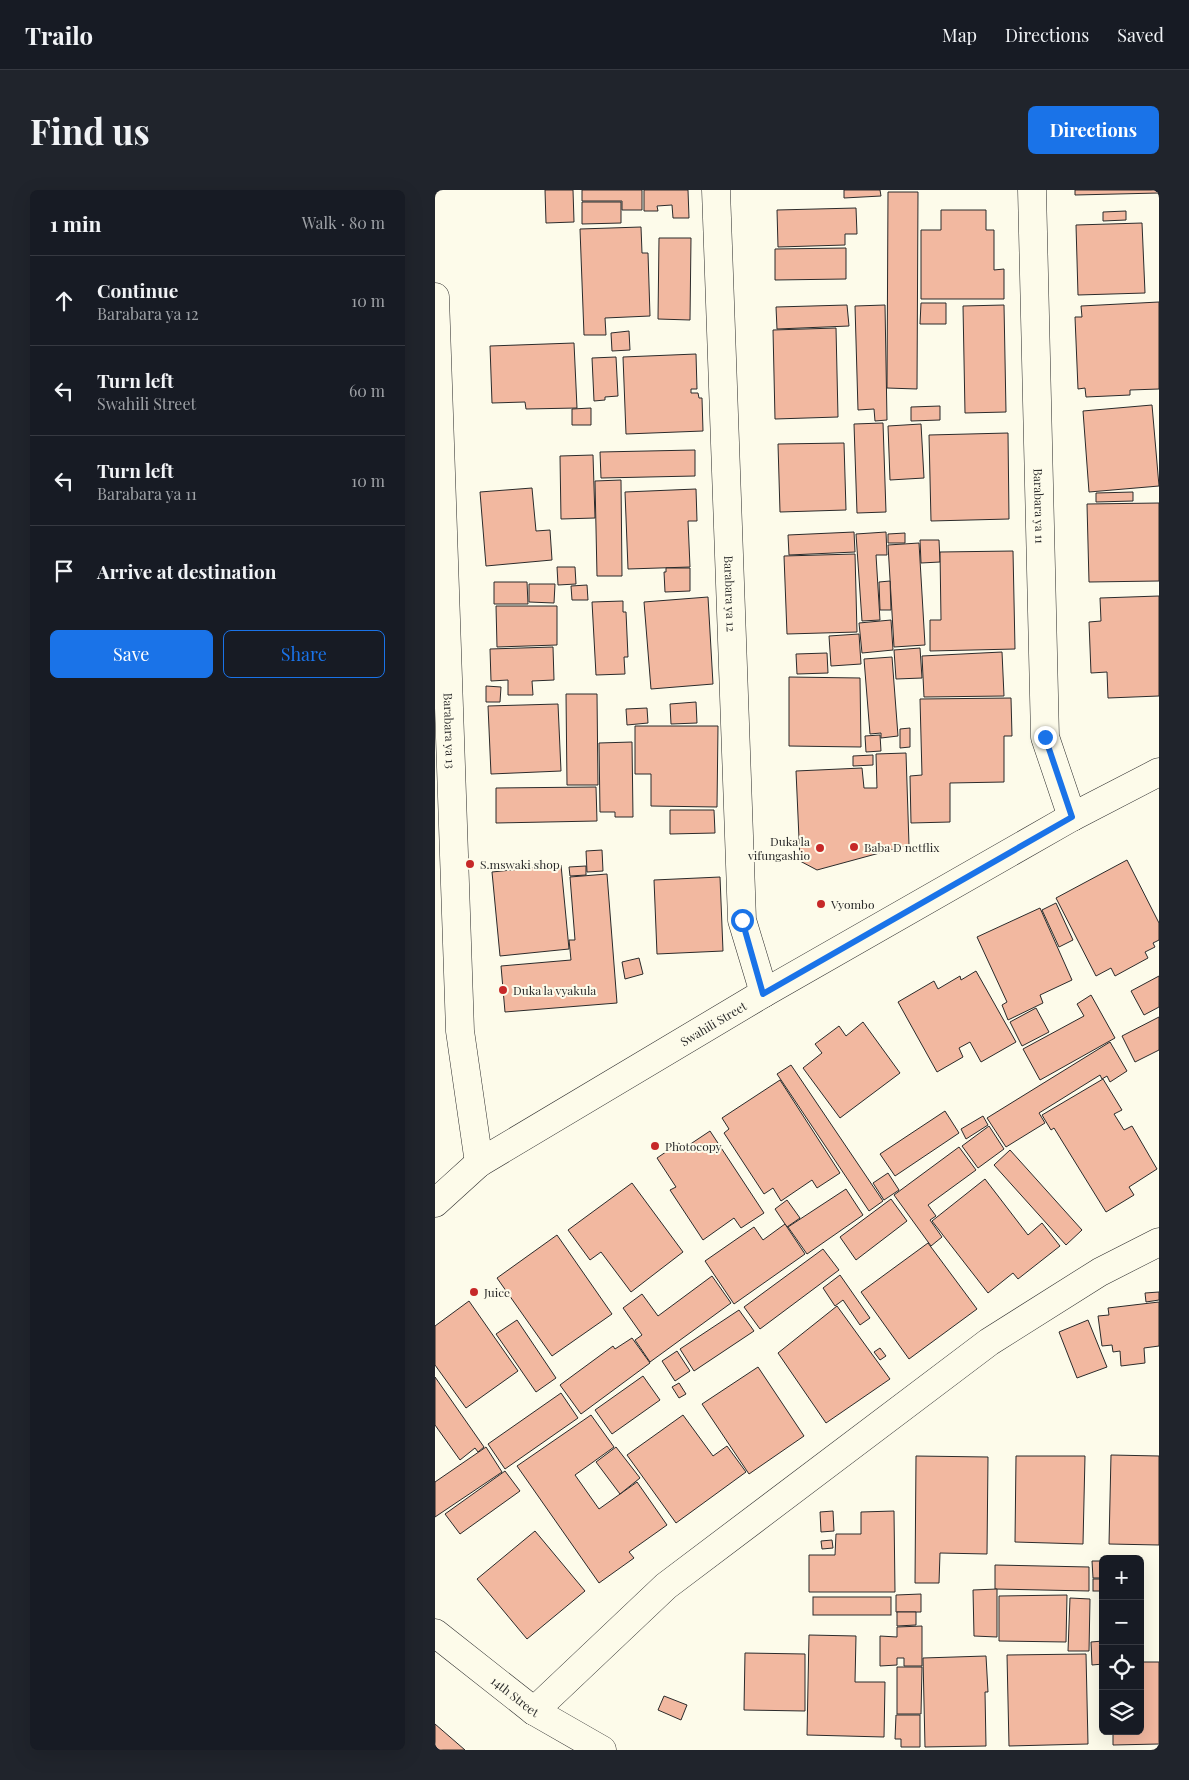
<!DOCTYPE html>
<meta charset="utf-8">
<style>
:root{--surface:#171b24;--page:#20242c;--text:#f1f3f6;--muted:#9ea1a6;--line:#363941;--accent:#1a73e8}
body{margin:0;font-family:"Playfair Display",serif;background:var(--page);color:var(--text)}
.controls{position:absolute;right:15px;bottom:15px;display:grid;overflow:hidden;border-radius:8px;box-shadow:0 5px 20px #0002}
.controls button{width:45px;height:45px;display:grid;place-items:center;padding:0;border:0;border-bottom:1px solid var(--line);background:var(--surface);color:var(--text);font:25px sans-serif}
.stop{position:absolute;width:15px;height:15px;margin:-11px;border:4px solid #1a73e8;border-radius:50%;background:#fff}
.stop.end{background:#1a73e8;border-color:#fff;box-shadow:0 1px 5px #0008}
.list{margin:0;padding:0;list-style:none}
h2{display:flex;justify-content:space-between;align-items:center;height:65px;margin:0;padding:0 20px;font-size:21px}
h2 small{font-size:16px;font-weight:400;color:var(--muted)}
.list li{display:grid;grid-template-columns:32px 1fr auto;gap:15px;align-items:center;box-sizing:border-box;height:90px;padding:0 20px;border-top:1px solid var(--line)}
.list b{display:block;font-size:19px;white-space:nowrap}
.list p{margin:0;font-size:16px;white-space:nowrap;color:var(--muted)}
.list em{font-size:16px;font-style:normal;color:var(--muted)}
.actions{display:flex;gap:10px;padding:15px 20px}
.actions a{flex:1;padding:11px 0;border:1px solid var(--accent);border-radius:8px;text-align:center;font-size:18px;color:var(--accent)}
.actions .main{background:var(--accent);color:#fff}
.icon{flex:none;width:28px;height:28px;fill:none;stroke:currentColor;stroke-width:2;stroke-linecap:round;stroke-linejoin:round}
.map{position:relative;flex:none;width:724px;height:1560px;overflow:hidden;border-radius:8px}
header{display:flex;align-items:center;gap:30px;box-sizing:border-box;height:70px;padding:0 25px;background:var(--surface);border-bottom:1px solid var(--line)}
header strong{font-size:24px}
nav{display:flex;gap:28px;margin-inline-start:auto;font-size:18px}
.intro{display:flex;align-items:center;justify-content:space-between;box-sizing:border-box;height:120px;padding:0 30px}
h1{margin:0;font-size:35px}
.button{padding:12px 22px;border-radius:8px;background:var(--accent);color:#fff;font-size:18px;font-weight:700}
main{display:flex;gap:30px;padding:0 30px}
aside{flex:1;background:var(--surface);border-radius:8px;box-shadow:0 5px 20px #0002}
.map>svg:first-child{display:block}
.building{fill:#f2b8a0;stroke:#2b2b2b}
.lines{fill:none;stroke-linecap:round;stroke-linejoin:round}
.minor-casing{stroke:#2b2b2b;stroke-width:29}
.minor{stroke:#fdfbea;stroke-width:28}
.route{stroke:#1a73e8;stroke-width:6}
.poi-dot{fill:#c62828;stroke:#fdfbea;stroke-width:2}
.labels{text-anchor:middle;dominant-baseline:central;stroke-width:4;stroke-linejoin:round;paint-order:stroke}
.street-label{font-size:12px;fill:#2b2b2b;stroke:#fdfbea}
.poi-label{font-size:12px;fill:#2b2b2b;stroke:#fdfbea;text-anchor:start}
</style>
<header>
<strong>Trailo</strong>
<nav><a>Map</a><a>Directions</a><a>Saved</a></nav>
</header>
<div class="intro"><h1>Find us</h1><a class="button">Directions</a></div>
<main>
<aside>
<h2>1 min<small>Walk · 80 m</small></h2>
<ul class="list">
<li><svg class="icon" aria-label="ahead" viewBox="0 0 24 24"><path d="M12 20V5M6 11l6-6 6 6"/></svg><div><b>Continue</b><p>Barabara ya 12</p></div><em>10 m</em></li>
<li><svg class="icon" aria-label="left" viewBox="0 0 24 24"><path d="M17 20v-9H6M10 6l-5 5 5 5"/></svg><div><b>Turn left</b><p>Swahili Street</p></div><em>60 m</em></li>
<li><svg class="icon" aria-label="left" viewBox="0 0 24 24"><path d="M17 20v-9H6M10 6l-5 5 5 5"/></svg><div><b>Turn left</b><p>Barabara ya 11</p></div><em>10 m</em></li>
<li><svg class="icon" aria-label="arrive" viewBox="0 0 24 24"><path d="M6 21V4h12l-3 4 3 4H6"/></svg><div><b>Arrive at destination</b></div></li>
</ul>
<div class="actions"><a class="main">Save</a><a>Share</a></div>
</aside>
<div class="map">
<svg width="724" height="1560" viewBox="0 0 724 1560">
<rect width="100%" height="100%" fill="#fdfbea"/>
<!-- building -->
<g class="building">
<polygon points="110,0 138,0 139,32 111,33"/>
<polygon points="147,0 207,0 207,20 187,20 187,11 147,11"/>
<polygon points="209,0 253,0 254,28 238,28 237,15 222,16 223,21 209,21"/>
<polygon points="409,0 445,0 446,6 409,8"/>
<polygon points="640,0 724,0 724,3 640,5"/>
<polygon points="453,2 483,2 482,199 452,198"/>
<polygon points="147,12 186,12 186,33 147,34"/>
<polygon points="421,18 422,44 410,44 410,55 343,57 342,20"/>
<polygon points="506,20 551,20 551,40 559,40 559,80 569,79 569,109 486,109 486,40 506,40"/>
<polygon points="691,21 691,30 668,31 668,22"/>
<polygon points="707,33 710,103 643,105 641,35"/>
<polygon points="206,37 207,63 213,63 215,126 170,128 171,145 149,145 145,39"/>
<polygon points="224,48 256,48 255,130 223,129"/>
<polygon points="411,58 411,89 340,90 340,59"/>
<polygon points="724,112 724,199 695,200 695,205 651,207 650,198 643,199 640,127 647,127 646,116"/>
<polygon points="486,113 511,113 511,134 485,134"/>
<polygon points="412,115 414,136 342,139 341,117"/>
<polygon points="450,115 452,230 440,231 439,219 423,220 420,116"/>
<polygon points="569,115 571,222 530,223 528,116"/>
<polygon points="401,138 403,227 340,229 338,140"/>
<polygon points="194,141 195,160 177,161 176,143"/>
<polygon points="139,153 142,218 91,219 90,212 57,213 55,156"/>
<polygon points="261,164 262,199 256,199 256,203 263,203 264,208 267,208 268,241 191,244 188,167"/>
<polygon points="181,167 183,206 170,207 170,210 159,211 157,168"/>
<polygon points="717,215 724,296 654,302 648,221"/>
<polygon points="505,216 505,230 476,231 476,217"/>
<polygon points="156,218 156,235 137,235 137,219"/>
<polygon points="448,233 451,322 422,323 419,234"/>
<polygon points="486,234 489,288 455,290 453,236"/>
<polygon points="573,243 574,329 496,331 494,245"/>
<polygon points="409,253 411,320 345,322 343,254"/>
<polygon points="260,260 260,286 166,288 165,262"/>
<polygon points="158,265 160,328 126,329 125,266"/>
<polygon points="186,290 187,386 162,386 160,291"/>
<polygon points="97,298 101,341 115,340 117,370 51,376 45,302"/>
<polygon points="261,299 262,331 253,331 255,377 193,379 190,302"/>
<polygon points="698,302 698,311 661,312 661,303"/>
<polygon points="724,313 724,391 654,392 652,314"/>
<polygon points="419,342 420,362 354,365 353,345"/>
<polygon points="451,342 452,365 441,365 445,430 427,431 421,344"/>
<polygon points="470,343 470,353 453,353 453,344"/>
<polygon points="485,350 504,350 505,372 486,373"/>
<polygon points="484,353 490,455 459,457 453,355"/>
<polygon points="578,361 580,459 495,461 495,430 506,430 505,362"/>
<polygon points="420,364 422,442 352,444 349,366"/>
<polygon points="122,377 140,377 141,394 123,395"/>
<polygon points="231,378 255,378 255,401 230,402 229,382 231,382"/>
<polygon points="455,391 456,420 445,420 444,392"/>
<polygon points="59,392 92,392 93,414 59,414"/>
<polygon points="94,394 120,394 119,413 94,412"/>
<polygon points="152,395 153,410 137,410 136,396"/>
<polygon points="724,406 724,506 673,508 672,482 656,483 654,432 666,431 665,408"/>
<polygon points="273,407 278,494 216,499 209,412"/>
<polygon points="188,411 188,422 191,422 193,467 189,467 190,484 161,485 157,412"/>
<polygon points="61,416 122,416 122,455 62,457"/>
<polygon points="456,430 458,460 427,463 424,433"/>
<polygon points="424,444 426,474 396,476 394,446"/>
<polygon points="118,457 119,490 97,491 98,505 73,505 73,490 56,491 55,459"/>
<polygon points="485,458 487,488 461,489 459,460"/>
<polygon points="567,462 569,506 489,507 487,466"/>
<polygon points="392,463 393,483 362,484 361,464"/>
<polygon points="457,467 463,546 446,548 446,543 435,544 429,469"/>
<polygon points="354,487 425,488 426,557 354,556"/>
<polygon points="51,496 66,497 65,512 51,512"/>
<polygon points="131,504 162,504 163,595 132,595"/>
<polygon points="576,508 577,546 569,546 569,592 515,593 515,632 476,633 475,586 487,585 485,509"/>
<polygon points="261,512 262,533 236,534 235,514"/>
<polygon points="123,514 126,581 56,584 53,516"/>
<polygon points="212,518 213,533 192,535 191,519"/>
<polygon points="200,536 283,536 282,617 216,616 216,584 200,584"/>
<polygon points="475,538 475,557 465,558 465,539"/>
<polygon points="445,545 446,561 431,562 430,546"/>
<polygon points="197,552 198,627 180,627 180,622 165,622 164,553"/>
<polygon points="471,563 474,655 382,680 365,671 361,581 427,578 429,598 442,598 441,564"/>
<polygon points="438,565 438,575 418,576 418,566"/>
<polygon points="161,597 162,631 61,633 61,598"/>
<polygon points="235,620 279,620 280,643 235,644"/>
<polygon points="167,660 168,681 152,682 151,661"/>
<polygon points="692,670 724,733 724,750 718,753 720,757 710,762 713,768 680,786 676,778 661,786 621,708"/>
<polygon points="126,675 134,759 65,766 57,682"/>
<polygon points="151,676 151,685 135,686 134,677"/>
<polygon points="172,684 182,813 70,822 66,776 136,770 134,750 140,750 135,687"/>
<polygon points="285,687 288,761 222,764 219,690"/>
<polygon points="621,713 638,750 624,757 607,720"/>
<polygon points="605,718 637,790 605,805 608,813 573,830 567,815 572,812 542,747"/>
<polygon points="204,768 208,784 190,789 187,772"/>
<polygon points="541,781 581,852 546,872 535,852 524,858 528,867 502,882 463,812 499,791 503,799 525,786 526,790"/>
<polygon points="724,786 724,817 709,825 696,801"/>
<polygon points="656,805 680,848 605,890 588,859 649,826 642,814"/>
<polygon points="601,818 614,842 587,856 575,832"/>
<polygon points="724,827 724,860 700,872 687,846"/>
<polygon points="428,832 465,883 405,928 368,878 387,863 380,854 404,836 411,846"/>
<polygon points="675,852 692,881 675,892 672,886 667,889 665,885 604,923 610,933 571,957 552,928"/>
<polygon points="356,875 448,1011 434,1021 342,884"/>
<polygon points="668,889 687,920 679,924 689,940 697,936 722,979 694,997 699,1005 671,1022 619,938 616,940 607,925"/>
<polygon points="345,890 405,983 382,998 377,990 346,1011 338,998 329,1004 289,943 294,939 287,928"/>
<polygon points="510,921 524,943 460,986 445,964"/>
<polygon points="548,926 553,935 531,949 526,939"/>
<polygon points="554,936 569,959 543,978 527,956"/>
<polygon points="275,941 329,1023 306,1038 299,1028 268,1050 235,1000 241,997 222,968 244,953 248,959"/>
<polygon points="524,957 541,980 493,1015 501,1026 495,1030 507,1047 496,1056 459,1005"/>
<polygon points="575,960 647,1040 631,1055 559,975"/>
<polygon points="453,983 464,1000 449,1010 438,993"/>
<polygon points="550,989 593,1045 607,1033 625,1056 583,1089 578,1083 553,1103 497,1031"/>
<polygon points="197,993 248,1062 196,1102 166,1062 155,1070 133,1040"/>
<polygon points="411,999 428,1025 372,1064 353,1037"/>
<polygon points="456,1009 472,1031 421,1070 405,1047"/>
<polygon points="352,1010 365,1028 352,1037 340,1019"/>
<polygon points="350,1034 370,1064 299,1114 270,1071 319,1037 328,1050"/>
<polygon points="122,1045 177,1124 117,1166 62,1088"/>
<polygon points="493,1053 542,1119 474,1169 426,1102"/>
<polygon points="388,1059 404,1080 325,1139 309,1117"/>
<polygon points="405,1085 435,1128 425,1135 408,1110 400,1116 388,1098"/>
<polygon points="277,1086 296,1113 215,1172 200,1150 207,1145 188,1118 207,1104 223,1126"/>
<polygon points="724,1102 724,1110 711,1112 710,1103"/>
<polygon points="34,1111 83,1181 31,1218 0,1175 0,1136"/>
<polygon points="724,1112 724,1156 709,1158 710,1173 686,1176 685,1161 678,1162 677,1155 667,1156 663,1126 674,1125 673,1118"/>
<polygon points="402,1116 455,1189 391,1233 343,1163"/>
<polygon points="304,1120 319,1141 259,1181 245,1159"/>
<polygon points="82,1130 121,1188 101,1202 61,1144"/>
<polygon points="653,1130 672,1177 642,1188 624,1142"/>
<polygon points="197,1148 215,1173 146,1224 125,1195 178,1156 180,1159"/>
<polygon points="445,1158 451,1166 445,1170 439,1162"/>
<polygon points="242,1161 255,1181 240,1191 227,1171"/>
<polygon points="323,1177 369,1246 314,1284 267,1214"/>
<polygon points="208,1186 225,1210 177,1244 160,1220"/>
<polygon points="0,1187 49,1257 43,1262 40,1258 25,1270 0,1235"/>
<polygon points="244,1193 251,1204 244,1208 237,1197"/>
<polygon points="126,1203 143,1228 70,1279 53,1254"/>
<polygon points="156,1225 179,1257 140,1285 164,1319 202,1292 232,1335 194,1362 199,1368 164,1393 82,1276"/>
<polygon points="248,1225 278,1266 292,1256 311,1282 241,1333 192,1265"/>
<polygon points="51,1257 67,1282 0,1327 0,1292"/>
<polygon points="181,1257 205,1288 185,1304 161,1272"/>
<polygon points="676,1265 724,1266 724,1355 674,1354"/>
<polygon points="481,1266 553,1267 552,1364 505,1363 504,1393 480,1393"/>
<polygon points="581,1266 650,1266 648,1354 580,1352"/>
<polygon points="70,1281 85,1301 25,1344 10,1324"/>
<polygon points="398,1321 399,1341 386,1342 385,1322"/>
<polygon points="459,1321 460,1402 374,1402 374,1365 400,1365 401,1344 426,1344 426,1322"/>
<polygon points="100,1341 150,1401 92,1449 42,1389"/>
<polygon points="397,1350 398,1358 387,1359 386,1351"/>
<polygon points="657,1371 668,1371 668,1388 658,1388"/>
<polygon points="560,1375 654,1377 654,1401 560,1399"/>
<rect x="658" y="1389" width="10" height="12"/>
<polygon points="562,1399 562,1447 539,1446 538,1400"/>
<polygon points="486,1404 486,1422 461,1422 461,1405"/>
<polygon points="632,1405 631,1452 564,1451 564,1406"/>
<rect x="378" y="1407" width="78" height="18"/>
<polygon points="635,1408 655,1409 654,1461 633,1461"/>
<polygon points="462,1422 481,1422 481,1435 462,1436"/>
<polygon points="487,1436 487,1476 469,1476 469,1468 462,1468 462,1475 445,1476 445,1446 462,1447 462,1437"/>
<polygon points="374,1445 421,1446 420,1492 450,1492 449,1547 372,1545"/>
<polygon points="668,1451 668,1474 657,1475 656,1452"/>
<polygon points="310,1463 370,1464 370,1521 309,1520"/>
<polygon points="651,1464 653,1554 574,1556 572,1465"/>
<polygon points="551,1466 553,1502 550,1502 551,1556 490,1557 488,1468"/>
<polygon points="705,1472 724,1472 724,1554 678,1555 678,1541 705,1541"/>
<polygon points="462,1477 487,1477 486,1524 462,1524"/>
<polygon points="229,1506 252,1515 246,1530 223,1520"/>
<polygon points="461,1525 485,1525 485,1557 466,1557 466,1549 460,1549"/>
<polygon points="0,1534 30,1560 0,1560"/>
</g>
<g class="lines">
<defs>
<g id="minor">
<path id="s1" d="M281,0L307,730L329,803"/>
<path id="s2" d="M597,0L610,547L637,627"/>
<path id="s3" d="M0,107L25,841L44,973"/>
<path id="s4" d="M0,1013L44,973L329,803L637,627L724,582"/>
<path id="s5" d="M0,1443L99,1521L167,1560"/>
<polyline points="99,1521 231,1396 554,1152 665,1082 724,1052"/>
</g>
</defs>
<!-- minor casing -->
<use href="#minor" class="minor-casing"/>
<!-- minor -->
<use href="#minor" class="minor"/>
</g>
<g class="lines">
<!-- route -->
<polyline class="route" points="307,730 328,804 637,627 610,547"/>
</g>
<!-- markers -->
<g class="poi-dot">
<circle cx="419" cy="657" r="5"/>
<circle cx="385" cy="658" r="5"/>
<circle cx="35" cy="674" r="5"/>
<circle cx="386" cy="714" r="5"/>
<circle cx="68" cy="800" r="5"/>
<circle cx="220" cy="956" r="5"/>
<circle cx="39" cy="1102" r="5"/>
</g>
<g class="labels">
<!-- street labels -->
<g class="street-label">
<text stroke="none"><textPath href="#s2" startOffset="316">Barabara ya 11</textPath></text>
<text stroke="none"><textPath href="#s1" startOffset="404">Barabara ya 12</textPath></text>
<text stroke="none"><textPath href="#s3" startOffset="434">Barabara ya 13</textPath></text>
<text stroke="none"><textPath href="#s4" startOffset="332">Swahili Street</textPath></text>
<text stroke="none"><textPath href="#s5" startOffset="102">14th Street</textPath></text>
</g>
<!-- poi labels -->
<g class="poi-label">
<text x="375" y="651" text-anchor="end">Duka la<tspan x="375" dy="14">vifungashio</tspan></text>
<text x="429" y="657">Baba D netflix</text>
<text x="45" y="674">S.mswaki shop</text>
<text x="396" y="714">Vyombo</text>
<text x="78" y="800">Duka la vyakula</text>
<text x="230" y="956">Photocopy</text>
<text x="49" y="1102">Juice</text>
</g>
</g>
</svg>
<div class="controls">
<button>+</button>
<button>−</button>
<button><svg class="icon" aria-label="locate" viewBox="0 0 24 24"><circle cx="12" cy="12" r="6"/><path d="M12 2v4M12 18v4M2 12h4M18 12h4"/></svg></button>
<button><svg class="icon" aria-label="layers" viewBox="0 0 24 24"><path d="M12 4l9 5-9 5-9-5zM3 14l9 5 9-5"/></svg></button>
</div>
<div class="stop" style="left:307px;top:730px"></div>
<div class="stop end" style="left:610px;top:547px"></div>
</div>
</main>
